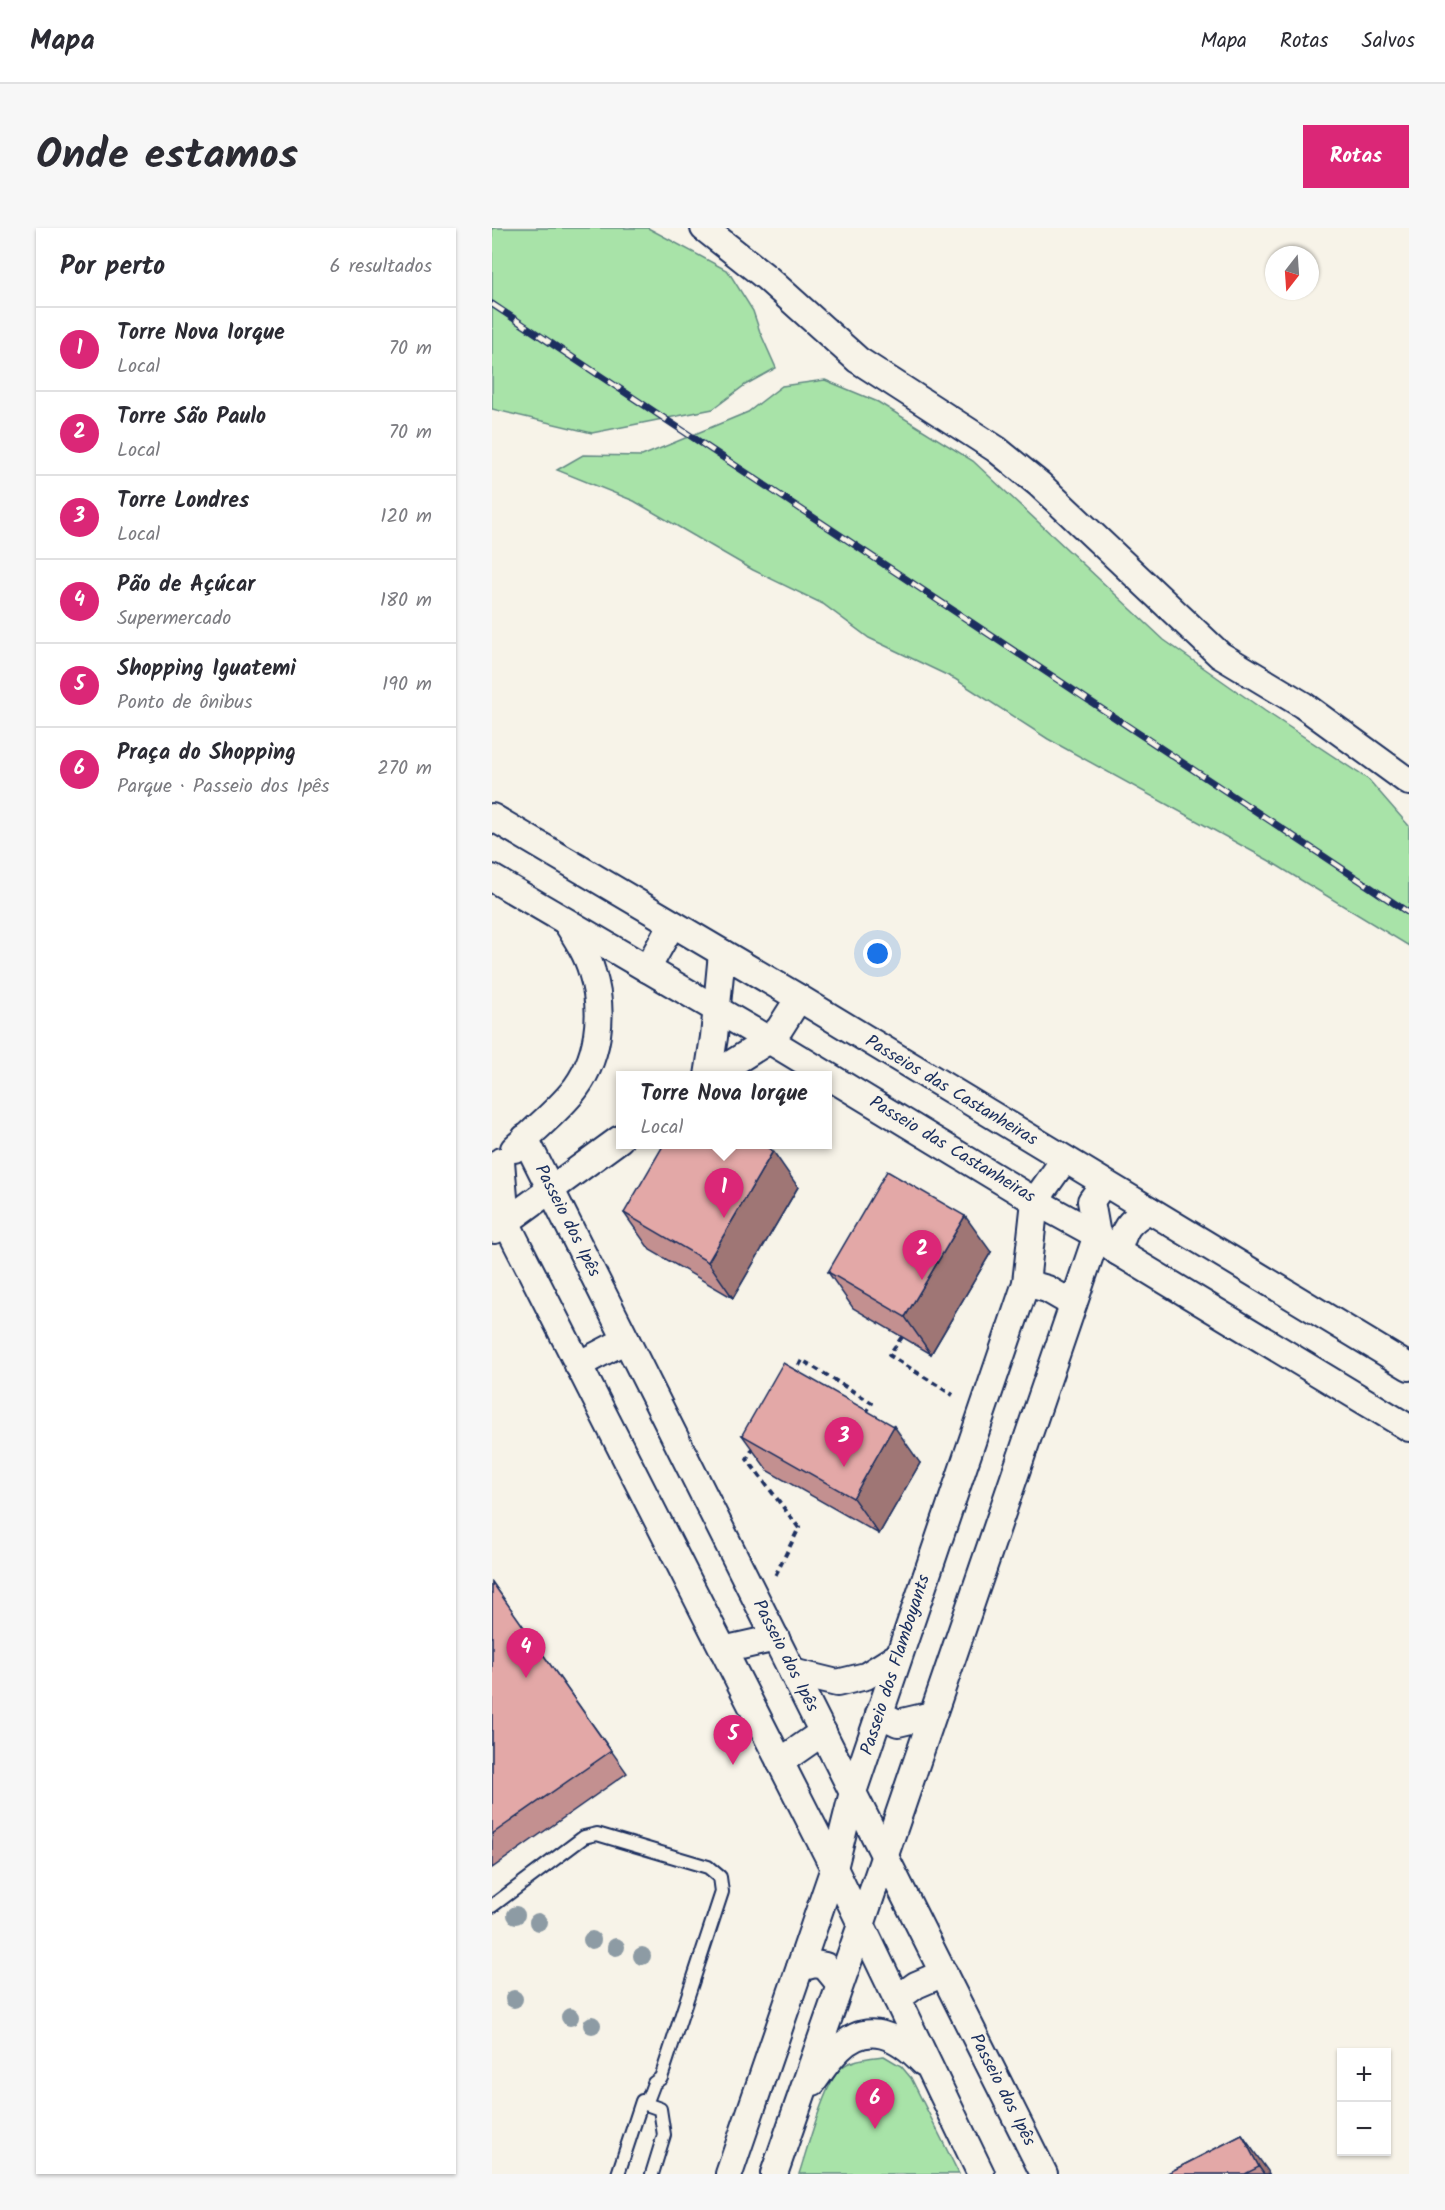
<!DOCTYPE html>
<html lang="pt">
<meta charset="utf-8">
<style>
:root{--surface:#fff;--page:#f7f7f7;--text:#2b2b33;--muted:#7c7c81;--line:#e1e1e2;--accent:#db2777}
body{margin:0;font-family:Kalam,sans-serif;background:var(--page);color:var(--text)}
.controls{position:absolute;right:18px;bottom:18px;display:grid;overflow:hidden;border-radius:0px;box-shadow:0 2px 4px #0004}
.controls button{width:54px;height:54px;display:grid;place-items:center;padding:0;border:0;border-bottom:2px solid var(--line);background:var(--surface);color:var(--text);font:30px sans-serif}
.compass{position:absolute;left:773px;top:18px;width:54px;height:54px;border-radius:50%;background:var(--surface);box-shadow:0 2px 4px #0004;rotate:197deg}
.you{position:absolute;left:386px;top:726px;width:21px;height:21px;margin:-15px;border:4px solid #fff;border-radius:50%;background:#1a73e8;box-shadow:0 0 0 9px #1a73e833}
.badge{display:grid;place-items:center;width:39px;height:39px;border-radius:50%;background:var(--accent);color:#fff;font-size:20px;font-weight:700}
.pin{position:absolute;translate:-50% -50px;filter:drop-shadow(0 2px 3px #0008)}
.pin::after{content:'';position:absolute;top:32px;width:21px;height:18px;background:inherit;clip-path:polygon(0 0,100% 0,50% 100%)}
.popup{position:absolute;left:124px;top:843px;width:216px;height:78px;box-sizing:border-box;display:grid;place-content:center;border-radius:0px;background:var(--surface);filter:drop-shadow(0 2px 4px #0005);font-size:20px;white-space:nowrap;color:var(--muted)}
.popup b{font-size:22px;color:var(--text)}
.popup::after{content:'';position:absolute;left:50%;top:100%;margin-left:-12px;border:12px solid transparent;border-top-color:var(--surface)}
.list{margin:0;padding:0;list-style:none}
h2{display:flex;justify-content:space-between;align-items:center;height:78px;margin:0;padding:0 24px;font-size:26px}
h2 small{font-size:20px;font-weight:400;color:var(--muted)}
.list li{display:grid;grid-template-columns:39px 1fr auto;gap:18px;align-items:center;box-sizing:border-box;height:84px;padding:0 24px;border-top:2px solid var(--line)}
.list b{display:block;font-size:22px;white-space:nowrap}
.list p{margin:0;font-size:20px;white-space:nowrap;color:var(--muted)}
.list em{font-size:20px;font-style:normal;color:var(--muted)}
.map{position:relative;flex:none;width:917px;height:1946px;overflow:hidden;border-radius:0px}
header{display:flex;align-items:center;gap:36px;box-sizing:border-box;height:84px;padding:0 30px;background:var(--surface);border-bottom:2px solid var(--line)}
header strong{font-size:28px}
nav{display:flex;gap:33px;margin-inline-start:auto;font-size:21px}
.intro{display:flex;align-items:center;justify-content:space-between;box-sizing:border-box;height:144px;padding:0 36px}
h1{margin:0;font-size:42px}
.button{padding:15px 27px;border-radius:0px;background:var(--accent);color:#fff;font-size:21px;font-weight:700}
main{display:flex;gap:36px;padding:0 36px}
aside{flex:1;background:var(--surface);border-radius:0px;box-shadow:0 2px 4px #0004}
.map>svg:first-child{display:block}
.green{fill:#a8e3a8;stroke:#628983;stroke-width:1.5}
.lines{fill:none;stroke-linecap:round;stroke-linejoin:round}
.lane-casing{stroke:#1b2f5e;stroke-width:16}
.street-casing{stroke:#1b2f5e;stroke-width:30}
.path{stroke:#1b2f5e;stroke-width:4;stroke-dasharray:6 4.5;stroke-linecap:butt}
.lane{stroke:#f7f3e8;stroke-width:12}
.street{stroke:#f7f3e8;stroke-width:26}
.rail-casing{stroke:#1b2f5e;stroke-width:7}
.rail{stroke:#f7f3e8;stroke-width:4.5;stroke-dasharray:14;stroke-linecap:butt}
.tree{fill:#8d9ba4}
.wall{fill:#c39090;stroke:#1b2f5e;stroke-width:1.5}
.shaded-wall{fill:#9f7675;stroke:#1b2f5e;stroke-width:1.5}
.building{fill:#e3a8a7;stroke:#1b2f5e;stroke-width:1.5}
.labels{text-anchor:middle;dominant-baseline:central;stroke-width:4.5;stroke-linejoin:round;paint-order:stroke}
.street-label{font-size:18px;fill:#1b2f5e;stroke:#f7f3e8}
</style>
<header>
<strong>Mapa</strong>
<nav><a>Mapa</a><a>Rotas</a><a>Salvos</a></nav>
</header>
<div class="intro"><h1>Onde estamos</h1><a class="button">Rotas</a></div>
<main>
<aside>
<h2>Por perto<small>6 resultados</small></h2>
<ul class="list">
<li><span class="badge">1</span><div><b>Torre Nova Iorque</b><p>Local</p></div><em>70 m</em></li>
<li><span class="badge">2</span><div><b>Torre São Paulo</b><p>Local</p></div><em>70 m</em></li>
<li><span class="badge">3</span><div><b>Torre Londres</b><p>Local</p></div><em>120 m</em></li>
<li><span class="badge">4</span><div><b>Pão de Açúcar</b><p>Supermercado</p></div><em>180 m</em></li>
<li><span class="badge">5</span><div><b>Shopping Iguatemi</b><p>Ponto de ônibus</p></div><em>190 m</em></li>
<li><span class="badge">6</span><div><b>Praça do Shopping</b><p>Parque · Passeio dos Ipês</p></div><em>270 m</em></li>
</ul>
</aside>
<div class="map">
<svg width="917" height="1946" viewBox="0 0 917 1946">
<rect width="100%" height="100%" fill="#f7f3e8"/>
<filter id="ink" filterUnits="userSpaceOnUse"><feTurbulence type="fractalNoise" baseFrequency=".0167" numOctaves="2"/><feDisplacementMap in="SourceGraphic" scale="12" xChannelSelector="R" yChannelSelector="G"/><feConvolveMatrix kernelMatrix="1 2 1 2 8 2 1 2 1" color-interpolation-filters="sRGB"/></filter>
<g filter="url(#ink)">
<!-- green -->
<g class="green">
<polygon points="0,0 156,0 236,43 261,83 268,104 284,140 253,157 221,181 100,205 0,181"/>
<polygon points="333,152 386,174 481,233 672,412 773,483 877,552 917,598 917,718 776,632 556,511 463,451 377,410 331,376 261,342 142,273 65,242 91,227 150,228 256,184 290,158"/>
<path d="M392,1828L409,1838L419,1850L467,1946H307C315,1922 332,1857 348,1841C358,1831 378,1830 392,1828Z"/>
</g>
<g class="lines">
<defs>
<g id="lane">
<polyline points="0,1678 92,1609 105,1606 216,1639 228,1649 230,1664 169,1850 162,1855 154,1876 168,1881 172,1907 160,1946"/>
<polyline points="126,1946 150,1873"/>
</g>
<g id="street">
<polyline points="212,0 275,50 366,132 504,221 547,256 728,427 811,477 917,554"/>
<polyline points="0,589 307,770 917,1139"/>
<polyline points="0,650 277,812 543,973 605,1007 626,1024 917,1200"/>
<polyline points="155,741 180,696"/>
<polyline points="216,848 222,809 230,725"/>
<polyline points="220,848 277,812 288,800 307,770"/>
<polyline points="33,910 552,1946"/>
<path d="M22,921C41,903 62,886 79,866C107,833 113,785 100,744C95,726 85,711 75,695"/>
<polyline points="9,933 14,994 342,1640 489,1946"/>
<polyline points="3,1002 128,911"/>
<path d="M626,1024C632,1001 635,994 657,982"/>
<polyline points="534,1055 555,1061 581,1076"/>
<polyline points="86,1137 134,1112"/>
<polyline points="231,1422 284,1410"/>
<polyline points="300,1444 345,1455 374,1448 406,1428"/>
<polyline points="387,1486 406,1495 440,1487"/>
<polyline points="288,1534 331,1504"/>
<polyline points="308,1740 323,1736 333,1738 347,1755"/>
<polyline points="405,1771 424,1757 452,1745"/>
<path d="M321,1854C329,1843 337,1830 347,1821C376,1791 407,1809 431,1834"/>
<polyline points="237,1946 342,1640 361,1564 534,1055 543,973 572,932"/>
<polyline points="282,1946 369,1697 605,1007 599,973 612,955"/>
</g>
</defs>
<!-- lane casing -->
<use href="#lane" class="lane-casing"/>
<!-- street casing -->
<use href="#street" class="street-casing"/>
<!-- path -->
<g class="path">
<polyline points="410,1109 397,1127 461,1167"/>
<polyline points="302,1147 310,1132 380,1175 373,1186"/>
<polyline points="262,1219 255,1231 307,1300 283,1348"/>
</g>
<!-- lane -->
<use href="#lane" class="lane"/>
<!-- street -->
<use href="#street" class="street"/>
<defs>
<polyline id="rail" points="0,76 917,685"/>
</defs>
<!-- rail casing -->
<use href="#rail" class="rail-casing"/>
<!-- rail -->
<use href="#rail" class="rail"/>
</g>
<!-- trees -->
<g class="tree">
<circle cx="24" cy="1687" r="9"/>
<circle cx="46" cy="1694" r="9"/>
<circle cx="100" cy="1712" r="9"/>
<circle cx="124" cy="1719" r="9"/>
<circle cx="150" cy="1728" r="9"/>
<circle cx="22" cy="1771" r="9"/>
<circle cx="78" cy="1789" r="9"/>
<circle cx="100" cy="1797" r="9"/>
</g>
<!-- wall -->
<g class="wall">
<polygon points="306,959 241,1070 158,1022 132,985"/>
<polygon points="499,1024 439,1126 361,1080 336,1044"/>
<polygon points="250,1207 428,1235 387,1306 276,1243"/>
<polygon points="0,1354 135,1545 0,1640"/>
<polygon points="750,1907 777,1946 674,1946"/>
</g>
<!-- shaded-wall -->
<g class="shaded-wall">
<polygon points="281,923 306,959 241,1070 216,1034"/>
<polygon points="473,988 499,1024 439,1126 413,1089"/>
<polygon points="402,1198 428,1235 387,1306 361,1270"/>
<polygon points="750,1907 776,1943 777,1946 772,1946 767,1939"/>
</g>
<!-- building -->
<g class="building">
<polygon points="172,916 270,916 281,923 216,1034 132,985"/>
<polygon points="395,943 473,988 413,1089 336,1044"/>
<polygon points="291,1135 402,1198 361,1270 250,1207"/>
<polygon points="0,1354 119,1523 0,1606"/>
<polygon points="750,1907 767,1939 753,1946 674,1946"/>
</g>
</g>
<g class="labels">
<!-- street labels -->
<g class="street-label">
<text transform="translate(459 863) rotate(31)">Passeios das Castanheiras</text>
<text transform="translate(460 922) rotate(31)">Passeio das Castanheiras</text>
<text transform="translate(75 993) rotate(63)">Passeio dos Ipês</text>
<text transform="translate(293 1428) rotate(63)">Passeio dos Ipês</text>
<text transform="translate(404 1437) rotate(-72)">Passeio dos Flamboyants</text>
<text transform="translate(510 1862) rotate(63)">Passeio dos Ipês</text>
</g>
</g>
</svg>
<div class="controls">
<button>+</button>
<button>−</button>
</div>
<svg class="compass" viewBox="-18 -18 36 36"><path d="M0-13l5 13h-10z" fill="#e53935"/><path d="M0 13l5-13h-10z" fill="#7c7c81"/></svg>
<div class="you"></div>
<div class="pin badge" style="left:232px;top:990px">1</div>
<div class="popup"><b>Torre Nova Iorque</b>Local</div>
<div class="pin badge" style="left:430px;top:1052px">2</div>
<div class="pin badge" style="left:352px;top:1239px">3</div>
<div class="pin badge" style="left:34px;top:1450px">4</div>
<div class="pin badge" style="left:241px;top:1537px">5</div>
<div class="pin badge" style="left:383px;top:1901px">6</div>
</div>
</main>
